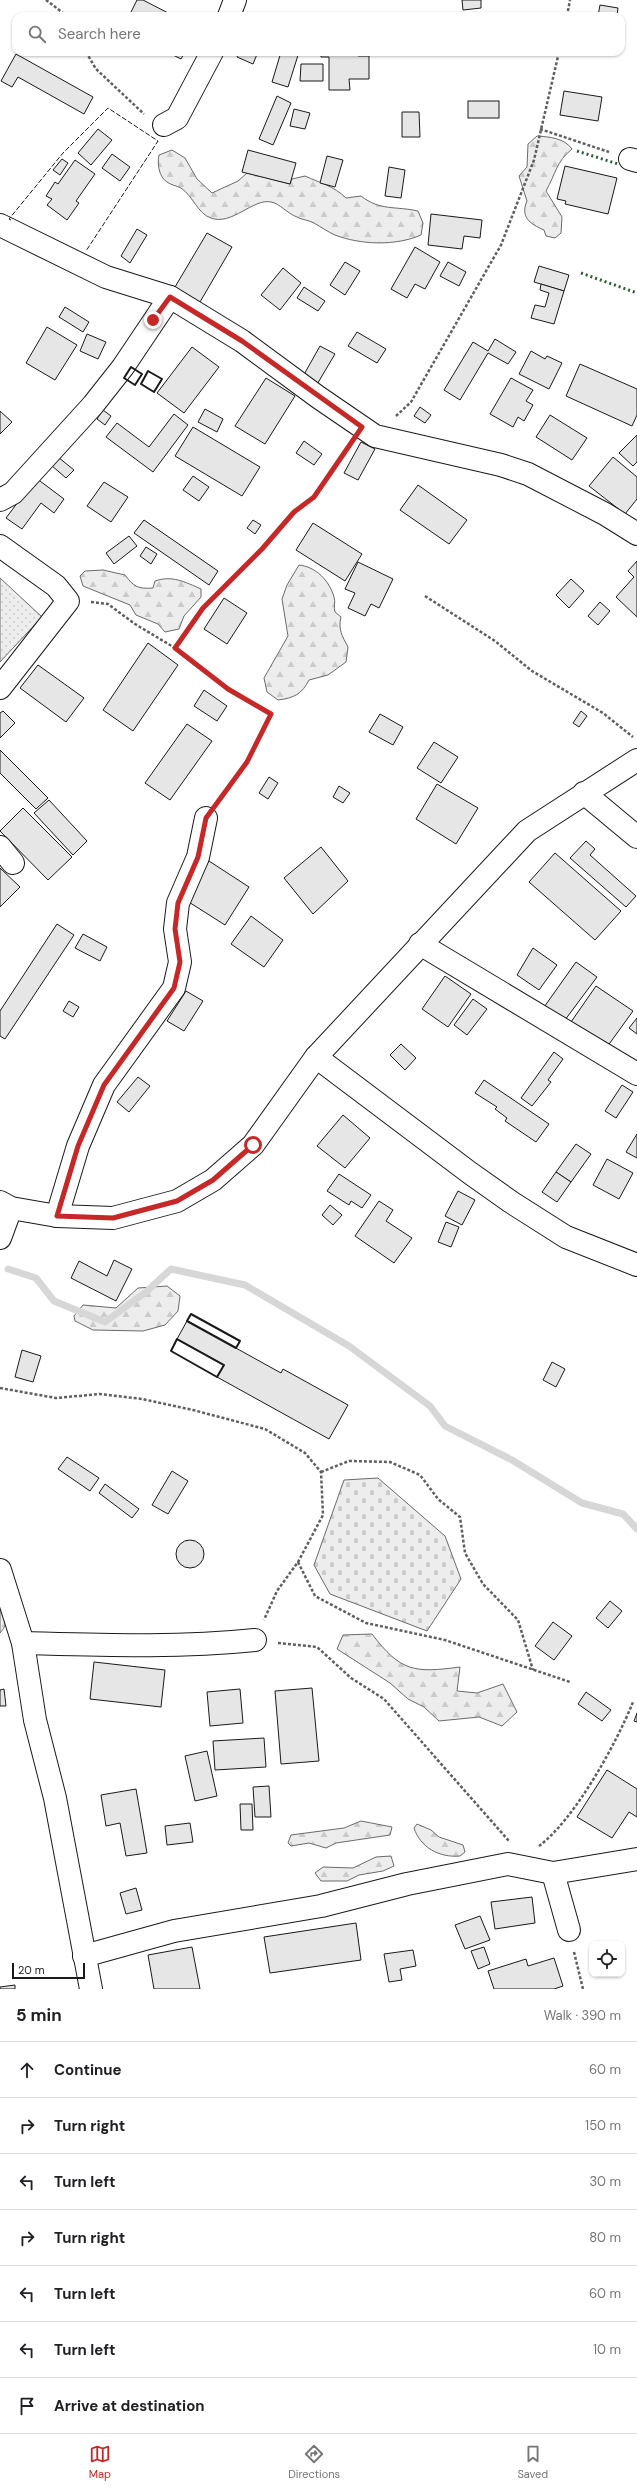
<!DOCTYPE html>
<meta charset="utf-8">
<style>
:root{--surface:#fff;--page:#f6f6f6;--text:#202124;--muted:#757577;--line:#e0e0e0;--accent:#c62828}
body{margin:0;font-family:"DM Sans",sans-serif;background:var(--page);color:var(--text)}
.controls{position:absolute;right:12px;bottom:12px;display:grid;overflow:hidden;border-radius:8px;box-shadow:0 1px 3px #0004}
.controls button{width:36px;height:36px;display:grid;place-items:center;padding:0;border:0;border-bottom:1px solid var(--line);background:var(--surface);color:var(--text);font:20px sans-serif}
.scale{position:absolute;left:12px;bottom:10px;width:73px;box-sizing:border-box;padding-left:4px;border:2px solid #1a1a1a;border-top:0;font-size:11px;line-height:14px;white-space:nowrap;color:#1a1a1a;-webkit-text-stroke:3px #fff;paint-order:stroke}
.stop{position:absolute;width:12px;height:12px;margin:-9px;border:3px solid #c62828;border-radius:50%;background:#fff}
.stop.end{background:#c62828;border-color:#fff;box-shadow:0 1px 4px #0008}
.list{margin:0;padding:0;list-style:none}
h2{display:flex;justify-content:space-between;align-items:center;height:52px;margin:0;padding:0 16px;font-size:17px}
h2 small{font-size:13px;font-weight:400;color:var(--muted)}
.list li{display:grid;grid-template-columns:26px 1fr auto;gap:12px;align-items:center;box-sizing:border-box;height:56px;padding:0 16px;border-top:1px solid var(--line)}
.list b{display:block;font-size:15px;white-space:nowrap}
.list em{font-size:13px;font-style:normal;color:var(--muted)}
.icon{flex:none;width:22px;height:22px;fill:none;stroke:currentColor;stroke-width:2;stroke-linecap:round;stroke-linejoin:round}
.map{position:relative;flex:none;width:637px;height:1989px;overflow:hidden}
.search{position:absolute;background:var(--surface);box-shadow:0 1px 3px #0004;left:12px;right:12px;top:12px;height:44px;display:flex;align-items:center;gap:10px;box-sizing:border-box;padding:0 14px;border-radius:12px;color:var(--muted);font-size:15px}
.sheet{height:444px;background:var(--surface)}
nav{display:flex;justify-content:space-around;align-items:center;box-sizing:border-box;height:56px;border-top:1px solid var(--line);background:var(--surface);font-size:11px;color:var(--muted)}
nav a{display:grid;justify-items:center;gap:2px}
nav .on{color:var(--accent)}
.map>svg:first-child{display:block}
.grass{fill:url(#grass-dots);stroke:#6a6a6a}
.forest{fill:url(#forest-firs);stroke:#6a6a6a}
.cemetery{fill:url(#cemetery-stones);stroke:#6a6a6a}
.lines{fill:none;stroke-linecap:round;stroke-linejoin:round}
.stream{stroke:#d7d7d7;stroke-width:7}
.building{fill:#e6e6e6;stroke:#1a1a1a}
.minor-casing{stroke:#1a1a1a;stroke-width:24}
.path{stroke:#5f5f5f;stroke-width:2.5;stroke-dasharray:3 2;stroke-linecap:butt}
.minor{stroke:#fff;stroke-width:22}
.hedge{stroke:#2b5a34;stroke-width:3;stroke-dasharray:2 3;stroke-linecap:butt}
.fence{stroke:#1a1a1a;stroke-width:1;stroke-dasharray:5 2;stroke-linecap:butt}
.wall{stroke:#1a1a1a;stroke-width:2}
.route{stroke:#c62828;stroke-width:5}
</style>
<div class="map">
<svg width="637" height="1989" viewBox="0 0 637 1989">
<defs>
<pattern id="grass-dots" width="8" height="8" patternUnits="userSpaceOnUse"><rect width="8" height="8" fill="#ededed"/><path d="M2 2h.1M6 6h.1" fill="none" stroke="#cbcbcb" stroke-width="1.8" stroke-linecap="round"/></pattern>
<pattern id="forest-firs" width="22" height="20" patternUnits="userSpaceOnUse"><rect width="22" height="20" fill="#ededed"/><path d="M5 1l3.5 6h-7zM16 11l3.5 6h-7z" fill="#cbcbcb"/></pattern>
<pattern id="cemetery-stones" width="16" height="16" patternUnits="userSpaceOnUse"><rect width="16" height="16" fill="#ededed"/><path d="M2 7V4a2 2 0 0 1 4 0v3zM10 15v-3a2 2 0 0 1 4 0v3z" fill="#cbcbcb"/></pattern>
</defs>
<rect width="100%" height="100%" fill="#fff"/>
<!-- grass -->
<polygon class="grass" points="0,578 42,617 0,662"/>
<!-- forest -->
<g class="forest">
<path d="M537,136C550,137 564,138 572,149C556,162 556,173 546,191L562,217L561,233L555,238L546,236L544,230C530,224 520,217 527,201L519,176L527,167L528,144Z"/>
<path d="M172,150L185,158L197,179L212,193L238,181L247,173L290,184L292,179L305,176C320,183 334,186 346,198L361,196C380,211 396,206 418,211L423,223L421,235C396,246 361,245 335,235C328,232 321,227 314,223C309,220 302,220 297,217C288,214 279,203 271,202C253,198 232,226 211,218C198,214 193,196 181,188C177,186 171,185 167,182C159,177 157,164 159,155Z"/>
<path d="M299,565C316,567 329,580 334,597C336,602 333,607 335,612L341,617C338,629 342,636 348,647L346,662L328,675L309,680C302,694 294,698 278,700L267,692L264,678L288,636L282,599L287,585Z"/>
<path d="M103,570L125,575C134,587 138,589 153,588L155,581C172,575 185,582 201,589V597L184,616L179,629L165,632L158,624L136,615L130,605L83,586L80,576L85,571Z"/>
<polygon points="167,1286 180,1296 178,1311 165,1325 143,1331 93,1330 75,1321 74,1316 83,1305 116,1308 138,1288"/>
<path d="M0,1597C6,1611 11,1621 0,1633Z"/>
<path d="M372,1634C401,1672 414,1673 460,1667L457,1691L477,1693L503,1684L517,1712L502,1726L479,1717L439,1721L424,1707L408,1699L390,1683L337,1649L343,1635Z"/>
<polygon points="361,1821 392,1827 390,1835 336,1843 326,1848 309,1843 291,1846 288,1843 291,1835 344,1828"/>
<path d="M417,1824L431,1830L439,1837L463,1845L465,1852L460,1856C439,1858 420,1847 414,1828Z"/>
<polygon points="391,1856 394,1866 383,1871 359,1875 347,1881 321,1881 315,1873 323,1867 353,1868 376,1857"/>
</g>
<!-- cemetery -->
<polygon class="cemetery" points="378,1478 445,1536 461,1579 427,1631 330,1594 314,1565 344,1480"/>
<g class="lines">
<!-- stream -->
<polyline class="stream" points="8,1269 36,1278 54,1301 105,1322 146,1292 171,1269 245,1285 349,1346 430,1406 445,1426 512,1460 582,1503 623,1514 637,1529"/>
</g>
<!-- building -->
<g class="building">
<polygon points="137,0 143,0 174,16 129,16"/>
<polygon points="462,0 481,0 481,8 463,10"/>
<polygon points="600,5 618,8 617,16 598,16"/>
<polygon points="167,52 185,52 181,59"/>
<polygon points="239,52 258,52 253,64 237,57"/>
<polygon points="281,52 299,52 288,87 272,82"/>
<polygon points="321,52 358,52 358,56 369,56 369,79 349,79 350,90 329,90 329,57 321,57"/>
<polygon points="16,54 93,97 84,114 18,77 12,87 1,81"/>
<polygon points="301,64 323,64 323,81 300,81"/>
<polygon points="564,91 602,97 598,121 560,115"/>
<polygon points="277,96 291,103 273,145 259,139"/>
<rect x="468" y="101" width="31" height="17"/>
<polygon points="294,109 310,113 305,129 290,126"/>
<polygon points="402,112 419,112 420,137 402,137"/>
<polygon points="98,129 112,140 91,165 78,153"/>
<polygon points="248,150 296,163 290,184 242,172"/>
<polygon points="112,154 130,167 120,181 102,168"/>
<polygon points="327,156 343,160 335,187 320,183"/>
<polygon points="62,159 68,163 60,175 53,170"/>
<polygon points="75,160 95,174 76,201 79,203 67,220 47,205 52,199 46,196 55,182 58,184"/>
<polygon points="565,166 617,178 608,214 565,204 566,201 557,199"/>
<polygon points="389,167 405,170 401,198 385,196"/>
<polygon points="431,214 482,220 480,238 464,236 462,249 428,245"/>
<polygon points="137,229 147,235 130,263 121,256"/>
<polygon points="207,233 232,247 200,302 175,287"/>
<polygon points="415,247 440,262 425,289 415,284 407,298 391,289"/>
<polygon points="345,262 360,271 345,295 330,285"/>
<polygon points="448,262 466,272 459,286 440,276"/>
<polygon points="539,266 569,275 564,291 534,282"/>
<polygon points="283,268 301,283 280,310 261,295"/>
<polygon points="541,284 564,291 554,324 531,318 535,305 545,307 549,293 540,290"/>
<polygon points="304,287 325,301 318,311 297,298"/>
<polygon points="65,307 89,322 83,332 59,317"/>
<polygon points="47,327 77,345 55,380 26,363"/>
<polygon points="357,332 386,349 377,363 348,346"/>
<polygon points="87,334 106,342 98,359 80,351"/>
<polygon points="495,339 516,352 508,364 488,353 460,400 444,390 473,342 488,351"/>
<polygon points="320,346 335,354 316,386 302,378"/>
<polygon points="192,347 219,367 184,413 157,393"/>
<polygon points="531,351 545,359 547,356 562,363 549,389 519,374"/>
<polygon points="580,364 637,389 637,415 632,426 566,396"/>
<polygon points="266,378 295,396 265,444 235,426"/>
<polygon points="511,378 533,390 526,401 533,405 524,421 518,417 513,427 490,414"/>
<polygon points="420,407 431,415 425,423 414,416"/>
<polygon points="205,409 223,419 217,432 198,422"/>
<polygon points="103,410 111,416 105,425 97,419"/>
<polygon points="0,411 12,422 0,434"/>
<polygon points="174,414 188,425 153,472 106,437 117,423 149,447"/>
<polygon points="550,415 587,438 572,460 536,437"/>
<polygon points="193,427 260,467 242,496 175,456"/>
<polygon points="637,435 637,462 633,466 619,453"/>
<polygon points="304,441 322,454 314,465 296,453"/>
<polygon points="361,442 375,449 358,480 344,473"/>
<polygon points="58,457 74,470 66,478 51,465"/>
<polygon points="613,457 637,477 637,499 625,514 589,486"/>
<polygon points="193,476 209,487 199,501 183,490"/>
<polygon points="36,478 64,499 54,513 41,503 22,529 6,518"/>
<polygon points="104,482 128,497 111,522 87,506"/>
<polygon points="418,485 467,520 449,544 400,510"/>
<polygon points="144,520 218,571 209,585 134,533"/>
<polygon points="253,520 261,525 255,534 247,528"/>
<polygon points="313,523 362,554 345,581 296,550"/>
<polygon points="129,536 137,546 114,564 106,553"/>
<polygon points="146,547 157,554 151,564 140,556"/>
<polygon points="637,561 637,617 616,597 634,577 628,571"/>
<polygon points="358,562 393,579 379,608 371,604 365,616 348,608 355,593 345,589"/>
<polygon points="571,579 584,591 569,608 556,595"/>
<polygon points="224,598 247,613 227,644 204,629"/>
<polygon points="600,602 610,611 598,625 588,616"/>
<polygon points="148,643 178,665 133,731 103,710"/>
<polygon points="38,665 84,698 66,722 20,688"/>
<polygon points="204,690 227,706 217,721 194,706"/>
<polygon points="3,711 15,723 0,738 0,713"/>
<polygon points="581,711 587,716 579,727 573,723"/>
<polygon points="380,714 403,727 393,745 369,732"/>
<polygon points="187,724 212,741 170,800 145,783"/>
<polygon points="434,742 458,757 441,783 417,768"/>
<polygon points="0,750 48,798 36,809 0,773"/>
<polygon points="269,777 278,783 268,799 259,793"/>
<polygon points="437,784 478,808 456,844 416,819"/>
<polygon points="339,786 350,793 343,803 333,797"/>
<polygon points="49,800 87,841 73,855 34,813"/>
<polygon points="23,808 72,857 48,880 0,831"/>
<polygon points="586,841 595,849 590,855 636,896 626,907 570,858"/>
<polygon points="321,847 348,881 313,914 284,878"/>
<polygon points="555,853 621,911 595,940 529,882"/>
<polygon points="209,861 249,887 225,925 184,899"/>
<polygon points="0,868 20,887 0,907"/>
<polygon points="251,916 283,940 264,967 231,944"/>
<polygon points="57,924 74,935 5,1039 0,1036 0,1011"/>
<polygon points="83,934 107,947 100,961 75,948"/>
<polygon points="533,948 557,965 539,990 517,975"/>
<polygon points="576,962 597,977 562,1024 542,1010"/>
<polygon points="445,976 471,994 448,1027 422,1009"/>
<polygon points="596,986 633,1011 607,1047 571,1022"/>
<polygon points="186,991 203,1001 184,1031 167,1021"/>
<polygon points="473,999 487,1009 467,1035 454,1025"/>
<polygon points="69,1001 79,1007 73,1017 63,1011"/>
<polygon points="637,1018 637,1034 629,1028"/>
<polygon points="401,1044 416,1058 405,1070 390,1055"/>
<polygon points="554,1052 563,1059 548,1080 551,1082 532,1106 521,1098"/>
<polygon points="138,1077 150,1086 129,1112 117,1102"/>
<polygon points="484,1080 549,1124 536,1142 505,1121 507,1118 495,1109 497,1107 475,1093"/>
<polygon points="622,1085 633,1092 616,1118 605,1111"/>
<polygon points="343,1115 370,1138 345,1168 317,1146"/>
<polygon points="637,1134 637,1158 626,1152"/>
<polygon points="576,1144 591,1154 571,1182 556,1172"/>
<polygon points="607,1159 633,1173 619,1199 593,1185"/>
<polygon points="556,1172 571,1182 557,1202 542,1192"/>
<polygon points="339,1174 371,1195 362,1208 351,1201 349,1205 327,1191"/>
<polygon points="458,1191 475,1200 462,1225 445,1216"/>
<polygon points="379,1201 393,1210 386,1221 412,1238 394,1263 355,1236"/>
<polygon points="330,1205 342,1215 333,1225 322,1215"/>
<polygon points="446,1222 459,1227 451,1247 438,1242"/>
<polygon points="114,1260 132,1269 116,1301 71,1278 79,1261 107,1276"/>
<polygon points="187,1321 281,1373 283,1369 348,1405 329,1439 217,1377 224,1365 177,1339"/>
<polygon points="22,1350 41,1356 33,1382 15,1377"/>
<polygon points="552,1362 565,1369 556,1387 543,1380"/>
<polygon points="67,1457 99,1478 90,1491 58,1469"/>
<polygon points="172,1471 188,1481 168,1514 152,1505"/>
<polygon points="105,1484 139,1509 132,1518 99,1493"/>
<circle cx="190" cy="1554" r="14"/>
<polygon points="610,1601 622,1611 608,1628 596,1618"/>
<polygon points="553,1622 572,1636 554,1660 535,1646"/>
<polygon points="94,1662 165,1670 161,1707 90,1699"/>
<polygon points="312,1688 319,1761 281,1764 275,1691"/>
<polygon points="4,1689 6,1706 0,1706 0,1690"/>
<polygon points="240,1689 243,1723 210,1726 207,1692"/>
<polygon points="586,1692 611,1710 602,1721 578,1704"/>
<polygon points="637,1713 637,1722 634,1721"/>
<polygon points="264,1738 266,1767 215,1770 213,1741"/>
<polygon points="207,1751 217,1796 195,1801 185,1756"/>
<polygon points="607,1770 637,1789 637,1817 629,1812 612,1838 577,1817"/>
<polygon points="269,1786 271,1817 255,1817 253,1787"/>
<polygon points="136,1789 147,1853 126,1856 120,1823 106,1826 101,1795"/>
<polygon points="240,1804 252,1804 253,1830 241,1830"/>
<polygon points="190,1823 193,1842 167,1845 165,1826"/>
<polygon points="136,1888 142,1910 126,1914 120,1893"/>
<polygon points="532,1897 535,1923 495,1929 491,1902"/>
<polygon points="480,1916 490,1940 465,1949 455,1925"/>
<polygon points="356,1923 361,1960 270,1973 264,1937"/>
<polygon points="192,1947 200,1989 154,1989 148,1955"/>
<polygon points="484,1947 490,1964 478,1969 471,1951"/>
<polygon points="413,1950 416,1966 400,1969 402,1980 389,1982 384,1954"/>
<polygon points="554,1958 563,1986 554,1989 494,1989 488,1971 526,1959 528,1966"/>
<polygon points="15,1985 15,1989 0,1989 0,1987"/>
</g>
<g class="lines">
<defs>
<g id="minor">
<polyline points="229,16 235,0"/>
<polyline points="164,125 177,118 212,52"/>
<polyline points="630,159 637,161"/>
<polyline points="0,225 106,277 170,297 242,341 318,397 375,436 501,465 528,474 605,514 637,534"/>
<polyline points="0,500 13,493 93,405 123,367 170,297"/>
<polyline points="0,546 56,586 68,601 0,688"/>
<polyline points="584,793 637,837"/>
<polyline points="0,847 13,863"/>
<polyline points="420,944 637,1074"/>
<polyline points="316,1057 470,1173 511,1202 566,1237 637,1265"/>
<polyline points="0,1202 11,1208 57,1216 113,1218 177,1201 213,1180 253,1145 316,1057 527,831 637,760"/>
<polyline points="57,1216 78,1146 104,1085 174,988 180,962 175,929 178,903 198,857 206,818"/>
<polyline points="0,1238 11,1208"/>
<polyline points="0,1570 23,1643 35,1720 55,1798 91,1989"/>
<path d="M23,1643C101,1645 177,1648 255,1640"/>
<polyline points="553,1873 569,1930"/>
<polyline points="84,1956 174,1931 321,1906 407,1884 508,1864 553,1873 637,1859"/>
</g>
</defs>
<!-- minor casing -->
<use href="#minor" class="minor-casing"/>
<!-- path -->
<g class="path">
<polyline points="46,0 67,16"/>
<polyline points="567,16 570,0"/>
<polyline points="86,52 96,69 144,114"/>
<polyline points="540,129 609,152"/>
<polyline points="396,416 411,402 501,245 534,160 559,52"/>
<polyline points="425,596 495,641 532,671 603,713 633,737"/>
<polyline points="91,602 108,604 135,624 175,648 228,689 271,714 247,762 219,800"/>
<polyline points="175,648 203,608 262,549 294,512 314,497 348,446"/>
<polyline points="0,1388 56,1398 100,1394 142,1399 193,1410 265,1429 305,1453 321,1472 323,1515 298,1562 277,1591 264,1620"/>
<polyline points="321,1472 349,1461 390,1462 420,1475 438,1499 460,1517 465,1553 483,1584 518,1620 533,1670"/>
<polyline points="298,1562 315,1596 366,1623 445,1640 570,1682"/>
<polyline points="278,1643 317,1647 351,1678 384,1699 509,1841"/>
<path d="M539,1846C575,1819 616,1744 633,1702"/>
<polyline points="574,1952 583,1989"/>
</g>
<!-- minor -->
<use href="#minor" class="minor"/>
<!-- hedge -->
<g class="hedge">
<polyline points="577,151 618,164"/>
<polyline points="581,273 637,293"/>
</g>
<!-- fence -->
<polyline class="fence" points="11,220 9,219 63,153 108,108 158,141 86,251"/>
<!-- wall -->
<g class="wall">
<polygon points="131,367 142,374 135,385 124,378"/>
<polygon points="148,371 162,379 154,392 141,384"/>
<polygon points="191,1314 240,1341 236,1348 187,1321"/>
<polygon points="177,1339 224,1365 217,1377 171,1351"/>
</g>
</g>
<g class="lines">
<!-- route -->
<polyline class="route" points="153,320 170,297 242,341 362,427 314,497 294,512 262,549 203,608 175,648 228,689 271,714 247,762 206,818 198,857 178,903 175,929 180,962 174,988 104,1085 78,1146 57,1216 113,1218 177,1201 213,1180 253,1145"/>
</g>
</svg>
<div class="controls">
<button><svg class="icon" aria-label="locate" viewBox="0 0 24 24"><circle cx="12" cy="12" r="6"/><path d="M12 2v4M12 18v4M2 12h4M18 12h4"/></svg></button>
</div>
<div class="scale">20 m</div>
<div class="stop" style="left:253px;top:1145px"></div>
<div class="stop end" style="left:153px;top:320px"></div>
<div class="search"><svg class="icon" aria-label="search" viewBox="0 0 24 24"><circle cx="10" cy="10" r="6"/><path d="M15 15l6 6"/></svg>Search here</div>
</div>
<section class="sheet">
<h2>5 min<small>Walk · 390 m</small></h2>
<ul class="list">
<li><svg class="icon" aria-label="ahead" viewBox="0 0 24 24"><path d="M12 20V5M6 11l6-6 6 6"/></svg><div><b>Continue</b></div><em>60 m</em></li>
<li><svg class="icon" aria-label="right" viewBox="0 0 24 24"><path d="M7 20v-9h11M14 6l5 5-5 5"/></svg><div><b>Turn right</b></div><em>150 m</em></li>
<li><svg class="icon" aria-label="left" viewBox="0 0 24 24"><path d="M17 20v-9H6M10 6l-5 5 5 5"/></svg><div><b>Turn left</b></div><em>30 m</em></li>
<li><svg class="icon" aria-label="right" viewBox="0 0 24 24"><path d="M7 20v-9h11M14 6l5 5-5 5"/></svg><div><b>Turn right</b></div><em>80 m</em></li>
<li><svg class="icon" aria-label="left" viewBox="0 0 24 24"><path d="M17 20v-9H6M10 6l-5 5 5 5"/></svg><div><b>Turn left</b></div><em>60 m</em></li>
<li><svg class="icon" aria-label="left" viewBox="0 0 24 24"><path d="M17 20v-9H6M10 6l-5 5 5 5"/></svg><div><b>Turn left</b></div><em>10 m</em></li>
<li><svg class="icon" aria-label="arrive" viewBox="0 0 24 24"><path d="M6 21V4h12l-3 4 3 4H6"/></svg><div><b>Arrive at destination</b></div></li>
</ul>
</section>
<nav>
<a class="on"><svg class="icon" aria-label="map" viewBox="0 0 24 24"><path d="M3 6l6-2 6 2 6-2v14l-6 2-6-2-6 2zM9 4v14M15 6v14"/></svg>Map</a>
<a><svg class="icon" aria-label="directions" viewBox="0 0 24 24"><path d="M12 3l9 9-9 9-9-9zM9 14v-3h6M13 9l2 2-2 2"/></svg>Directions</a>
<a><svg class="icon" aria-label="saved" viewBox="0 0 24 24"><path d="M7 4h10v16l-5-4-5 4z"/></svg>Saved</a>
</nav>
